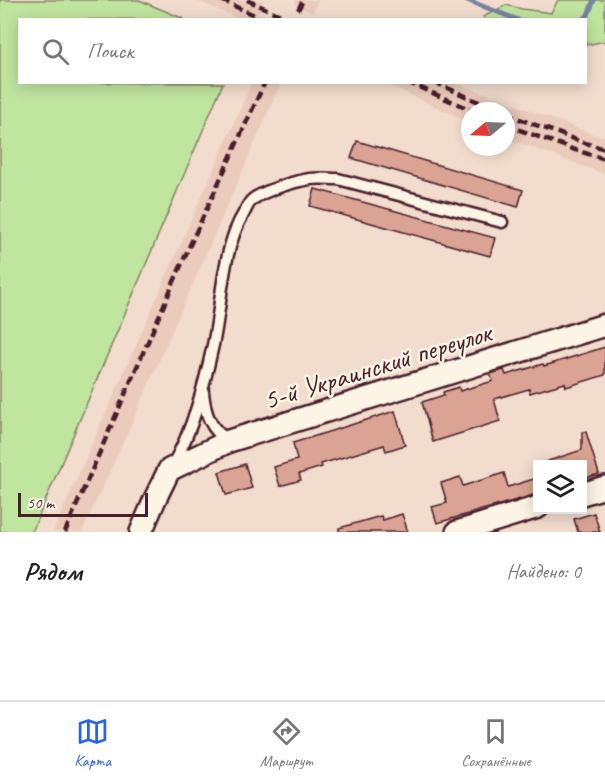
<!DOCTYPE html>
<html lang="ru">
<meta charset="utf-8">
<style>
:root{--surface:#fff;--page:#f6f6f6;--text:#222;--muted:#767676;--line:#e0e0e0;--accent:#2563eb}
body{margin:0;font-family:Caveat,sans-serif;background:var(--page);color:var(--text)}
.controls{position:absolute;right:18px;bottom:18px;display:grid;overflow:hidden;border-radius:0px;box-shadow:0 3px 15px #0003}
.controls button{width:54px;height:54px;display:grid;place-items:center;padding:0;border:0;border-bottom:2px solid var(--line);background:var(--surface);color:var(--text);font:30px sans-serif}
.compass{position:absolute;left:461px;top:102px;width:54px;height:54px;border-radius:50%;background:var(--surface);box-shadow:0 3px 15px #0003;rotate:251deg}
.scale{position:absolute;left:18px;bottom:15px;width:130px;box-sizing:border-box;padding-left:6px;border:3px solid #4a1f2b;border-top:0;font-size:16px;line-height:21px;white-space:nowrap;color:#4a1f2b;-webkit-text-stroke:4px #fcf5e5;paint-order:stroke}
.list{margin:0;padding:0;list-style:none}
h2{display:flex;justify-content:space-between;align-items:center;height:78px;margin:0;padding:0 24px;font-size:26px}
h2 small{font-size:20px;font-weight:400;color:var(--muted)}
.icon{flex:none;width:33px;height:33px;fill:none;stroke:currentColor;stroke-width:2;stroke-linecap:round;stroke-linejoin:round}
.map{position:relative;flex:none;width:605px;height:532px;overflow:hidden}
.search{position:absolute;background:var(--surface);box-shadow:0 3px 15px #0003;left:18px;right:18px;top:18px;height:66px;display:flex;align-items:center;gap:15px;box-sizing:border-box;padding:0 21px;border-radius:0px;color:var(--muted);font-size:22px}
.sheet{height:168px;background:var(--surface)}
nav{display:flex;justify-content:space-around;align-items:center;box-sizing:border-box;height:84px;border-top:2px solid var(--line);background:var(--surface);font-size:16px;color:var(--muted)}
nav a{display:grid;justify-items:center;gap:3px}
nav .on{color:var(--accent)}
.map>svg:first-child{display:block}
.built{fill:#ebcbbc}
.green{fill:#c0e59f;stroke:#858265;stroke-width:1.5}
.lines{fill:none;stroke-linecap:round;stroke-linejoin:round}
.stream{stroke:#7883a2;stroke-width:5}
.building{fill:#daa394;stroke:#4a1f2b;stroke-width:1.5}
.service-casing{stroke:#4a1f2b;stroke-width:15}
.minor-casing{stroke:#4a1f2b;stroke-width:26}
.service{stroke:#fcf5e5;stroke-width:10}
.minor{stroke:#fcf5e5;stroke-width:21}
.rail{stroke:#4a1f2b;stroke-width:4.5;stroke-dasharray:9 4.5;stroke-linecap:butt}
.labels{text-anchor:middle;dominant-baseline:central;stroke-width:5;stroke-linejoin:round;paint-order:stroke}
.street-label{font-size:28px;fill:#4a1f2b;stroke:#fcf5e5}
</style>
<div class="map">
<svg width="605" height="532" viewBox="0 0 605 532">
<rect width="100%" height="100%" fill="#f2dccd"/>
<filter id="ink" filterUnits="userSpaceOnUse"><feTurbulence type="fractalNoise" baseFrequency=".0167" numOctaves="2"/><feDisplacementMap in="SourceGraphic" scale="12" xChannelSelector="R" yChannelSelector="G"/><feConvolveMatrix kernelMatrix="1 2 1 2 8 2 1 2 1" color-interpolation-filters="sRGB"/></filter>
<g filter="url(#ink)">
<!-- built -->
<g class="built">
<polygon points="195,0 264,0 255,19 242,20"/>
<polygon points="296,0 318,0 312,13 295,4"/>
<polygon points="252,83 281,83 131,425 82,532 53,532"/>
<polygon points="384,83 457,83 595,135 605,137 605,174 506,138 506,111 470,111 470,122"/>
</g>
<!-- green -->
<g class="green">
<polygon points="0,0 139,0 184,19 20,20 20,82 223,83 32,532 0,532"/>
<polygon points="558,0 605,0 605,41 586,45 586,20 486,20 483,17 506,5 522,9 551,13"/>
</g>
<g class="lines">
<!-- stream -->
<g class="stream">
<polyline points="467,0 518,20"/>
<polyline points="583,20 588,15 594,0"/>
</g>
</g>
<!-- building -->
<g class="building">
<polygon points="357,141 523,190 518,207 351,158"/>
<polygon points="315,189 495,238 490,256 310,206"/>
<polygon points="605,347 605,375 566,387 565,383 530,393 529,389 494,399 500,421 433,442 422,402 444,395 443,392 459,387 460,391 493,381 490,374 504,370 506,375 543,364 544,366"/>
<polygon points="395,411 405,445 386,451 384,445 321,464 322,467 299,474 301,480 280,486 274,467 297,460 293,443"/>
<polygon points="582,432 586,432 599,474 582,479 582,465 548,465 548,461 582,450"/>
<polygon points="245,464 252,488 226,495 219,472"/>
<polygon points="504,473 508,487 537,478 537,494 437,523 432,507 447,503 441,483 460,477 463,486"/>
<polygon points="594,513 600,532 578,532 574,519"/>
<polygon points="402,514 408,532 339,532 339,528 381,516 383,520"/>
</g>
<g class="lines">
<defs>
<g id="service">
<path d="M203,392C205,413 210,430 229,441"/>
<path d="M172,466C193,430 204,386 213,345C222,304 222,248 244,213C246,209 248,204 251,201C261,191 296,181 310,179C319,178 329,179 338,179L502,222"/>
</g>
<g id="minor">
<polyline points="582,494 605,487"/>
<polyline points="141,532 155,499 169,470 229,441 605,325"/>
<polyline points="457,532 538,507"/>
</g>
</defs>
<!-- service casing -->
<use href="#service" class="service-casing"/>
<!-- minor casing -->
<use href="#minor" class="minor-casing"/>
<!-- service -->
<use href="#service" class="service"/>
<!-- minor -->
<use href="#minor" class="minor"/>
<!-- rail -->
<g class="rail">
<polyline points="221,0 265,20"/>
<polyline points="247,0 291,20"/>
<polyline points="298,10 303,0"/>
<polyline points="407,82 474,111"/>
<polyline points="434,82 499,111"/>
<polyline points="506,114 579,141 605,149"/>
<polyline points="506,125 575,150 605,159"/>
<polyline points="65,532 190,245 265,82"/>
</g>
</g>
</g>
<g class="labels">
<!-- street labels -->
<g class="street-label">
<text transform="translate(377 366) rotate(-17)">5-й Украинский переулок</text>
</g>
</g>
</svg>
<div class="controls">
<button><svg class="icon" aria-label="layers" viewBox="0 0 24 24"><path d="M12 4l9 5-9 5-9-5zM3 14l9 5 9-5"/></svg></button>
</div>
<svg class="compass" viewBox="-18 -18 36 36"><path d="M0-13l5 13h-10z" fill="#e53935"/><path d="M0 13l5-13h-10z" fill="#767676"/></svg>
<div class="scale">50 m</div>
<div class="search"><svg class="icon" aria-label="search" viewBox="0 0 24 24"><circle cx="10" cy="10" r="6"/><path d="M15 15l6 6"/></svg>Поиск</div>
</div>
<section class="sheet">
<h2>Рядом<small>Найдено: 0</small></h2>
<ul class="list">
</ul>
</section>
<nav>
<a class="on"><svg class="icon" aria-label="map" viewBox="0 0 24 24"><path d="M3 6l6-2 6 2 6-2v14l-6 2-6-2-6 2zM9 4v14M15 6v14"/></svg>Карта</a>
<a><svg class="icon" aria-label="directions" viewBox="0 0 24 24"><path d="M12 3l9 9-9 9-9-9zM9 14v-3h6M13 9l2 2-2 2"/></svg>Маршрут</a>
<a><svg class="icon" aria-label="saved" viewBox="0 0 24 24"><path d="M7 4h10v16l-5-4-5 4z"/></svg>Сохранённые</a>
</nav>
